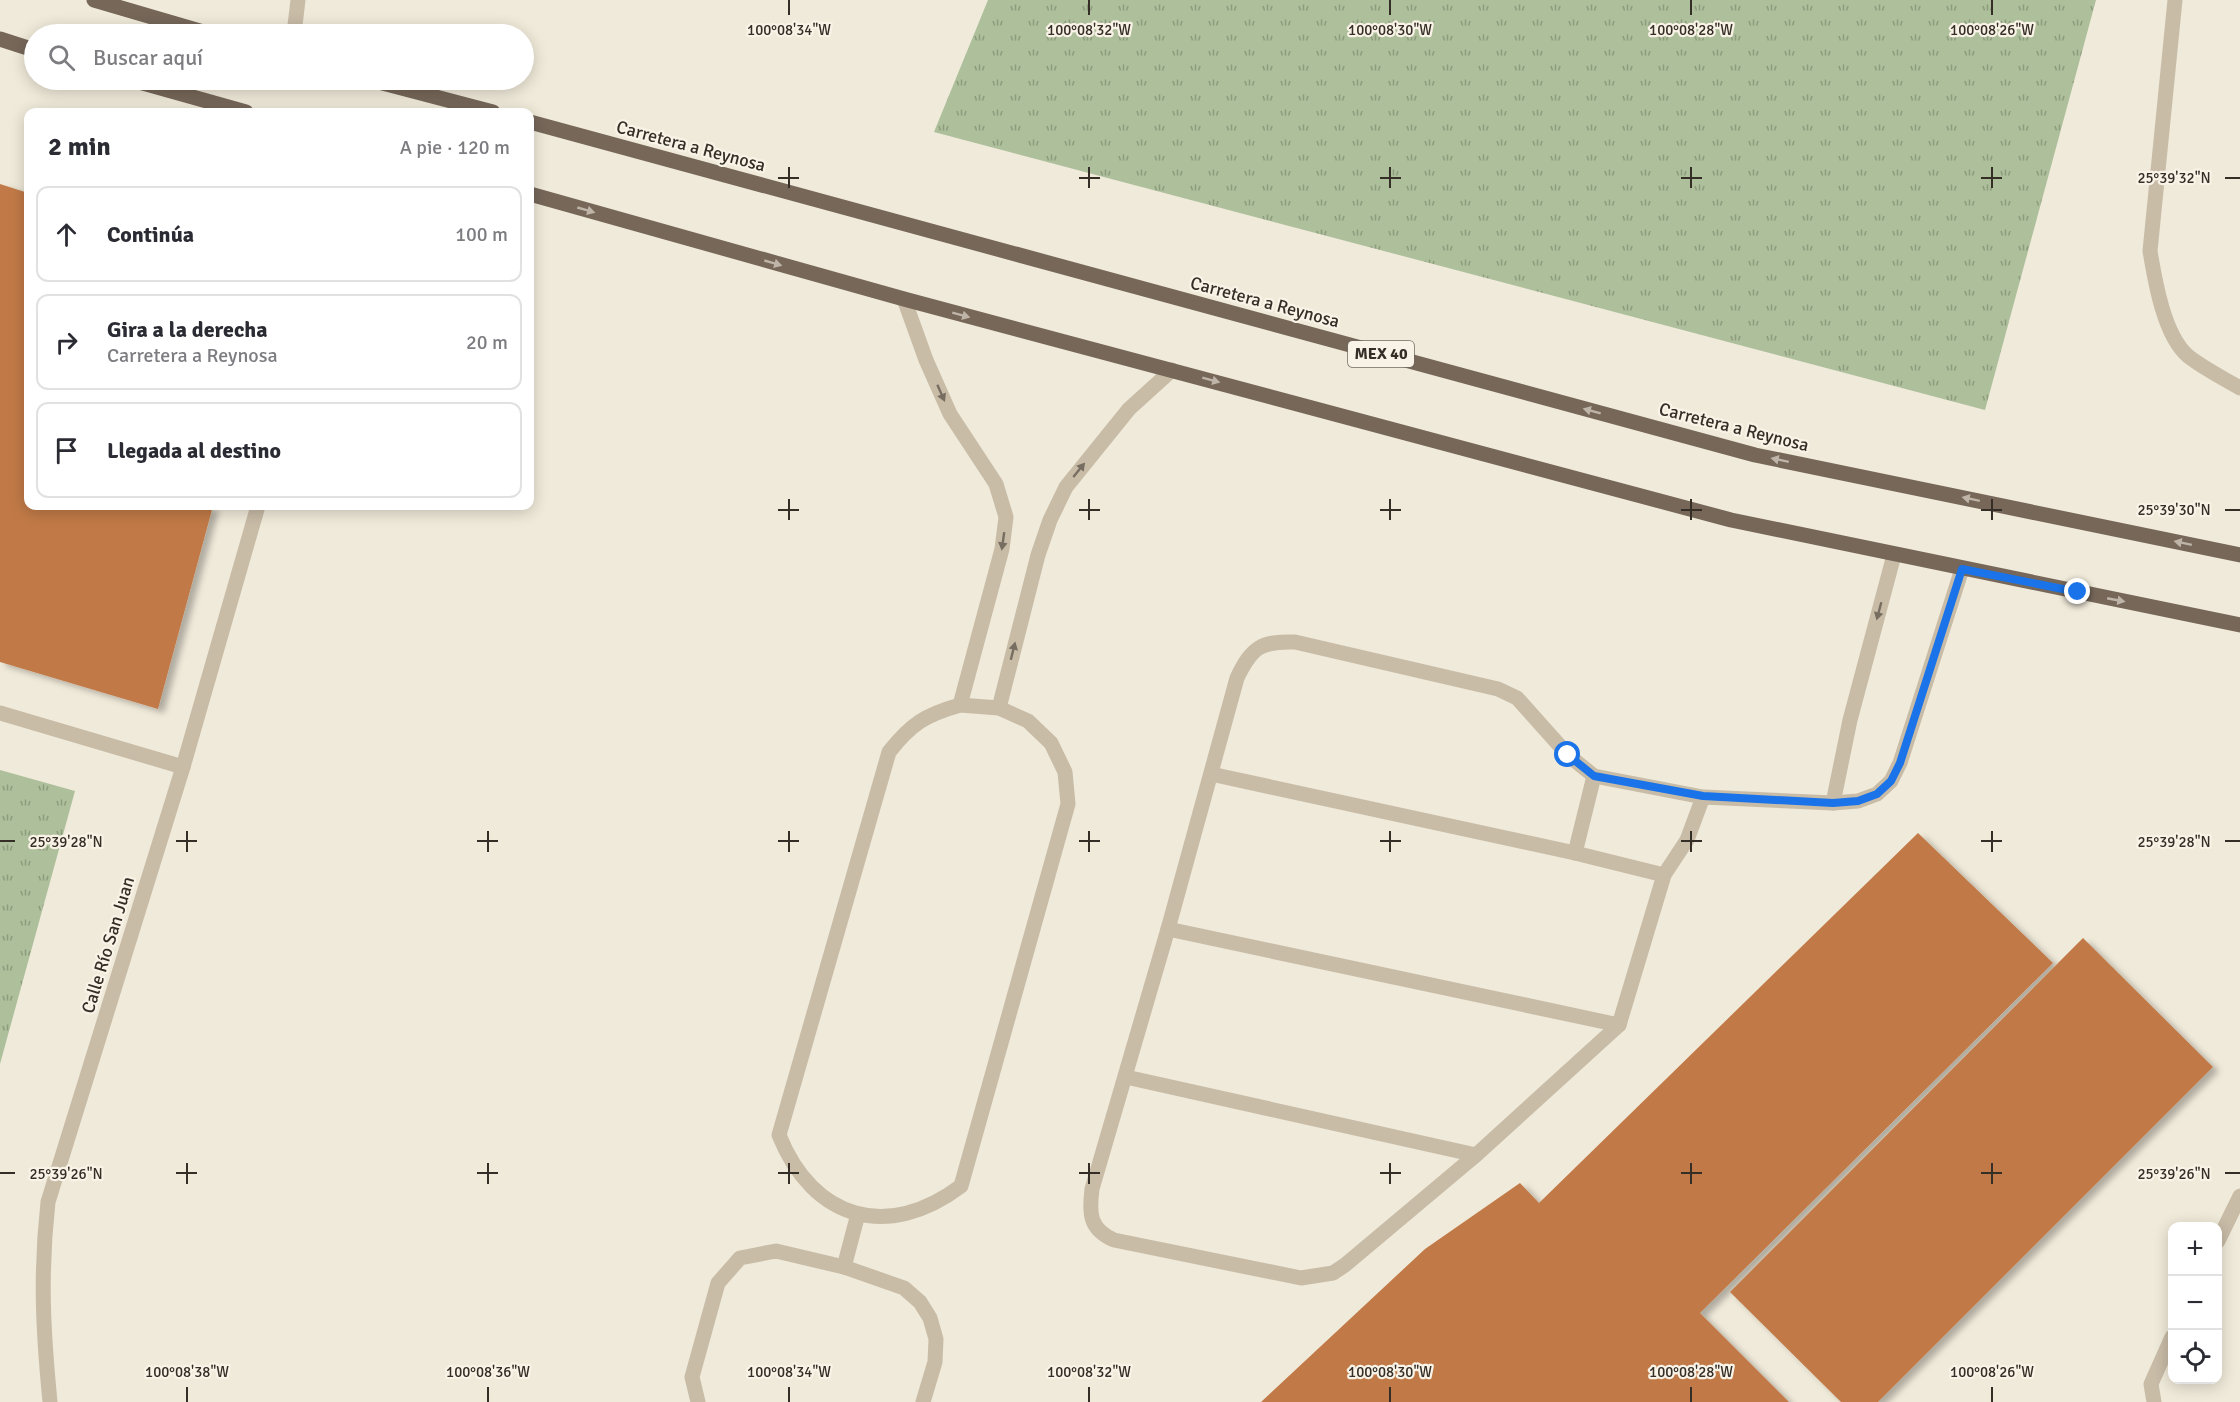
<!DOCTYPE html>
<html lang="es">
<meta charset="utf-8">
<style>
:root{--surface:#fff;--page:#f2f2f3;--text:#2b2b33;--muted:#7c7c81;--line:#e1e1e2}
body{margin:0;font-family:Signika,sans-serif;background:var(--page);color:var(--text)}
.controls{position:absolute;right:18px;bottom:18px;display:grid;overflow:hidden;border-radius:12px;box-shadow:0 3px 15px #0003}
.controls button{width:54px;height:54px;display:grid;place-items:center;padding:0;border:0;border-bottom:2px solid var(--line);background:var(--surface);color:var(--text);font:30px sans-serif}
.stop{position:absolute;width:18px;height:18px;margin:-14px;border:4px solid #1a73e8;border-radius:50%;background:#fff}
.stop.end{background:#1a73e8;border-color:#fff;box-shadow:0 2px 6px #0008}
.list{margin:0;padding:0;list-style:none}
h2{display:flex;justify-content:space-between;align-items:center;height:78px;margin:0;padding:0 24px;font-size:26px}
h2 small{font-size:20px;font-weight:400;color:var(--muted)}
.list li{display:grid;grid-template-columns:39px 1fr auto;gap:18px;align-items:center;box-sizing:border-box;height:96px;margin:0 12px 12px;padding:0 12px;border:2px solid var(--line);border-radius:12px}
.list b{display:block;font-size:22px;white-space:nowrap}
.list p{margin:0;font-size:20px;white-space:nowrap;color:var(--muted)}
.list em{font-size:20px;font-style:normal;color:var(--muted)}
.icon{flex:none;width:33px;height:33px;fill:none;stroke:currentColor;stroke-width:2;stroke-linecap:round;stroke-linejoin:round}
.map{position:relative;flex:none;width:2240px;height:1402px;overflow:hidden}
.search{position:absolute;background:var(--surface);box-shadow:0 3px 15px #0003;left:24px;top:24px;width:510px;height:66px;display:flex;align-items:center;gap:15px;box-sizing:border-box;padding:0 21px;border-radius:33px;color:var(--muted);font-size:22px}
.panel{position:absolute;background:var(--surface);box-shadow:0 3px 15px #0003;left:24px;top:108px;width:510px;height:402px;border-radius:12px}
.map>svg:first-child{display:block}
.grass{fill:url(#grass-tufts)}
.building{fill:#c17a47;filter:url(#shadow)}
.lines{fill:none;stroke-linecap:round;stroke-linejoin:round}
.minor{stroke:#c8bca7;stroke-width:15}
.major{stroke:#766759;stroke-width:15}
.oneway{fill:#beb4a7}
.oneway2{fill:#776e61}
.route{stroke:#1a73e8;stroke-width:8}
.ticks{fill:none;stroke:#352e27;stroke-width:2}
.labels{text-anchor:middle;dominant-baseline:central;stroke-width:4.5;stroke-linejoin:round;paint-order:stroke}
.shield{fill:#f8f3e6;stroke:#706960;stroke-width:1.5}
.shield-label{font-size:16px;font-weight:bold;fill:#352e27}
.street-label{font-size:18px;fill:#352e27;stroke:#f8f3e6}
.ticks-label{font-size:15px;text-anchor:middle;fill:#352e27;stroke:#f8f3e6;stroke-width:4.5;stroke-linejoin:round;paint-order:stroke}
</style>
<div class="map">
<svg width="2240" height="1402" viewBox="0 0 2240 1402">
<defs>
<pattern id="grass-tufts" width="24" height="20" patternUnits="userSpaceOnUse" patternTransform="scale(1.5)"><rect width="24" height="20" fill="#adbf9b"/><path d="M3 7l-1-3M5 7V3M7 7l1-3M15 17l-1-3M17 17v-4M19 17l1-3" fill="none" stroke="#8e9c7e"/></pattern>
<filter id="shadow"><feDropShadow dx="6" dy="4" stdDeviation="3" flood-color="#0004"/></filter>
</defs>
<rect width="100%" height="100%" fill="#f0eada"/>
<!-- grass -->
<g class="grass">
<polygon points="988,0 2096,0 1985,410 934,132"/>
<polygon points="0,770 75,791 0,1064"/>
</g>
<!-- building -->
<g class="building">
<polygon points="0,184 28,193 28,506 213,506 158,709 0,662"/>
<polygon points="1918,833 2053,963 1700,1313 1789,1402 1261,1402 1425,1249 1520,1183 1539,1203"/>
<polygon points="2083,938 2213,1067 1878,1402 1841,1402 1730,1292"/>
</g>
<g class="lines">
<!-- minor -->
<g class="minor">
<path d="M2175,0L2150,251C2155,281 2164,336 2188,356C2203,368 2223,378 2240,388"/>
<polyline points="294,34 298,0"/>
<polyline points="904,299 926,360 950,414 996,484 1006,517 1002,549 960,705"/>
<path d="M960,705L999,708L1028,721L1051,743L1065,772L1068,804L961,1186C888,1241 813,1220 779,1135L889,752C911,724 925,715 960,705Z"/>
<polyline points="999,708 1038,555 1050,520 1066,487 1129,409 1172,370"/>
<polyline points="0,713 183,767"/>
<polyline points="1211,774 1575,853 1664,875"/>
<path d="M1703,797L1687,840L1664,875L1619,1025L1476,1155L1345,1265L1333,1273L1301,1278L1114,1240C1089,1229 1089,1213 1092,1189L1168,929L1237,678C1252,647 1261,641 1295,642L1498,689L1517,698L1568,755L1594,776L1703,797L1833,803L1858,801L1877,794L1891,781L1900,763L1962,569"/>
<polyline points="1833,803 1850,720 1894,555"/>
<polyline points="1575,853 1594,776"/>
<polyline points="1168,929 1619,1025"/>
<polyline points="1126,1077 1476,1155"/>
<polyline points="2218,1241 2240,1196"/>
<polyline points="844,1267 858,1214"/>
<path d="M50,1402C43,1330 40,1274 48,1202L183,767L258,506"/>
<polyline points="698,1402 692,1377 718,1283 740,1258 776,1251 844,1267 904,1288 920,1302 930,1318 936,1339 935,1362 923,1402"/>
<polyline points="2154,1402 2151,1384 2172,1337"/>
</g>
<!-- major -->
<g class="major">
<polyline points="94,0 210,34"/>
<polyline points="0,39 34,50"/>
<polyline points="132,80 246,112"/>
<polyline points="371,80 493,112"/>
<polyline points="530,122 1755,455 2240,555"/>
<polyline points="530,194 904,299 1731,520 2240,625"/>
</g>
</g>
<!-- one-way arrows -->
<defs><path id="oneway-solid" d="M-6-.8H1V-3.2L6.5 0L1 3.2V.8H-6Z" transform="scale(1.5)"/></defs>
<g class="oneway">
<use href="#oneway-solid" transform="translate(586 210) rotate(16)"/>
<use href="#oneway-solid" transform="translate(773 263) rotate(16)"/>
<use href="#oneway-solid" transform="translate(961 315) rotate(15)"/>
<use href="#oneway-solid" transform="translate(1211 380) rotate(15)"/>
<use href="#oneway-solid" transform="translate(1592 411) rotate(-165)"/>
<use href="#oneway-solid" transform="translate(1780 460) rotate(-168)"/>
<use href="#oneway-solid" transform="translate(1971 499) rotate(-168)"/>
<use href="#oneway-solid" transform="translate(2183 543) rotate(-168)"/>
<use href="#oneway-solid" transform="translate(2116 600) rotate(11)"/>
</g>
<g class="oneway2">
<use href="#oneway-solid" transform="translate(941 393) rotate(66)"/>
<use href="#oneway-solid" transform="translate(1079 470) rotate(-51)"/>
<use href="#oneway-solid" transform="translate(1003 541) rotate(98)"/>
<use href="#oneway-solid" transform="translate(1879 611) rotate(105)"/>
<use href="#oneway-solid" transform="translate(1013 651) rotate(-76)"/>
</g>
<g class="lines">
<!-- route -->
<polyline class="route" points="1568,755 1594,776 1703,796 1833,803 1858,801 1877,794 1891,781 1900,763 1962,569 2078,592"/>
</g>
<!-- ticks -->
<path class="ticks" d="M789,0V15M1089,0V15M1390,0V15M1691,0V15M1992,0V15M789,167V188M1089,167V188M1390,167V188M1691,167V188M1992,167V188M778,178H799M1079,178H1100M1380,178H1401M1681,178H1702M1981,178H2002M2225,178H2240M789,499V520M1089,499V520M1390,499V520M1691,499V520M1992,499V520M778,510H799M1079,510H1100M1380,510H1401M1681,510H1702M1981,510H2002M2225,510H2240M187,831V852M488,831V852M789,831V852M1089,831V852M1390,831V852M1691,831V852M1992,831V852M0,841H15M176,841H197M477,841H498M778,841H799M1079,841H1100M1380,841H1401M1681,841H1702M1981,841H2002M2225,841H2240M187,1163V1184M488,1163V1184M789,1163V1184M1089,1163V1184M1390,1163V1184M1691,1163V1184M1992,1163V1184M0,1173H15M176,1173H197M477,1173H498M778,1173H799M1079,1173H1100M1380,1173H1401M1681,1173H1702M1981,1173H2002M2225,1173H2240M187,1387V1402M488,1387V1402M789,1387V1402M1089,1387V1402M1390,1387V1402M1691,1387V1402M1992,1387V1402"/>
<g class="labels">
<!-- shield labels -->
<rect class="shield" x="1348" y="341" width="66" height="26" rx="4.5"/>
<g class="shield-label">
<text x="1381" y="354">MEX 40</text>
</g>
<!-- street labels -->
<g class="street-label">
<text transform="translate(691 146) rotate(15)">Carretera a Reynosa</text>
<text transform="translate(1265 302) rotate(15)">Carretera a Reynosa</text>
<text transform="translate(1734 427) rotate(14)">Carretera a Reynosa</text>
<text transform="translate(108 945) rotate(-73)">Calle Río San Juan</text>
</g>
</g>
<g class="ticks-label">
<text x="789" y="35">100°08'34"W</text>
<text x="1089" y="35">100°08'32"W</text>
<text x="1390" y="35">100°08'30"W</text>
<text x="1691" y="35">100°08'28"W</text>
<text x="1992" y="35">100°08'26"W</text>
<text x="2174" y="183">25°39'32"N</text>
<text x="2174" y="515">25°39'30"N</text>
<text x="66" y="847">25°39'28"N</text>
<text x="2174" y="847">25°39'28"N</text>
<text x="66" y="1179">25°39'26"N</text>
<text x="2174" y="1179">25°39'26"N</text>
<text x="187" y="1377">100°08'38"W</text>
<text x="488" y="1377">100°08'36"W</text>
<text x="789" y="1377">100°08'34"W</text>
<text x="1089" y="1377">100°08'32"W</text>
<text x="1390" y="1377">100°08'30"W</text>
<text x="1691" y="1377">100°08'28"W</text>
<text x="1992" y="1377">100°08'26"W</text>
</g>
</svg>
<div class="controls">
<button>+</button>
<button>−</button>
<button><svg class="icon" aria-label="locate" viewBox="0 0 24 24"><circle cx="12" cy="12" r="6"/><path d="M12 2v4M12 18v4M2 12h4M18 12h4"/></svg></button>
</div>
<div class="stop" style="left:1568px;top:755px"></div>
<div class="stop end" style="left:2078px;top:592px"></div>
<div class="search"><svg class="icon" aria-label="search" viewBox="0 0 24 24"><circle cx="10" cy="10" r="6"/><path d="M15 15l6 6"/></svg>Buscar aquí</div>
<section class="panel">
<h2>2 min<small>A pie · 120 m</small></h2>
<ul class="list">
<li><svg class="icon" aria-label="ahead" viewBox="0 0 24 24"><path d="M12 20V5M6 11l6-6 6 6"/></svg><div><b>Continúa</b></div><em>100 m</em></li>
<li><svg class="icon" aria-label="right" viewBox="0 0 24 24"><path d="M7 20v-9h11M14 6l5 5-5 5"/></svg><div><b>Gira a la derecha</b><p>Carretera a Reynosa</p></div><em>20 m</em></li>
<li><svg class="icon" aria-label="arrive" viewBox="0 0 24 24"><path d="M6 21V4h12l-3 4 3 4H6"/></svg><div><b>Llegada al destino</b></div></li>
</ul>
</section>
</div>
